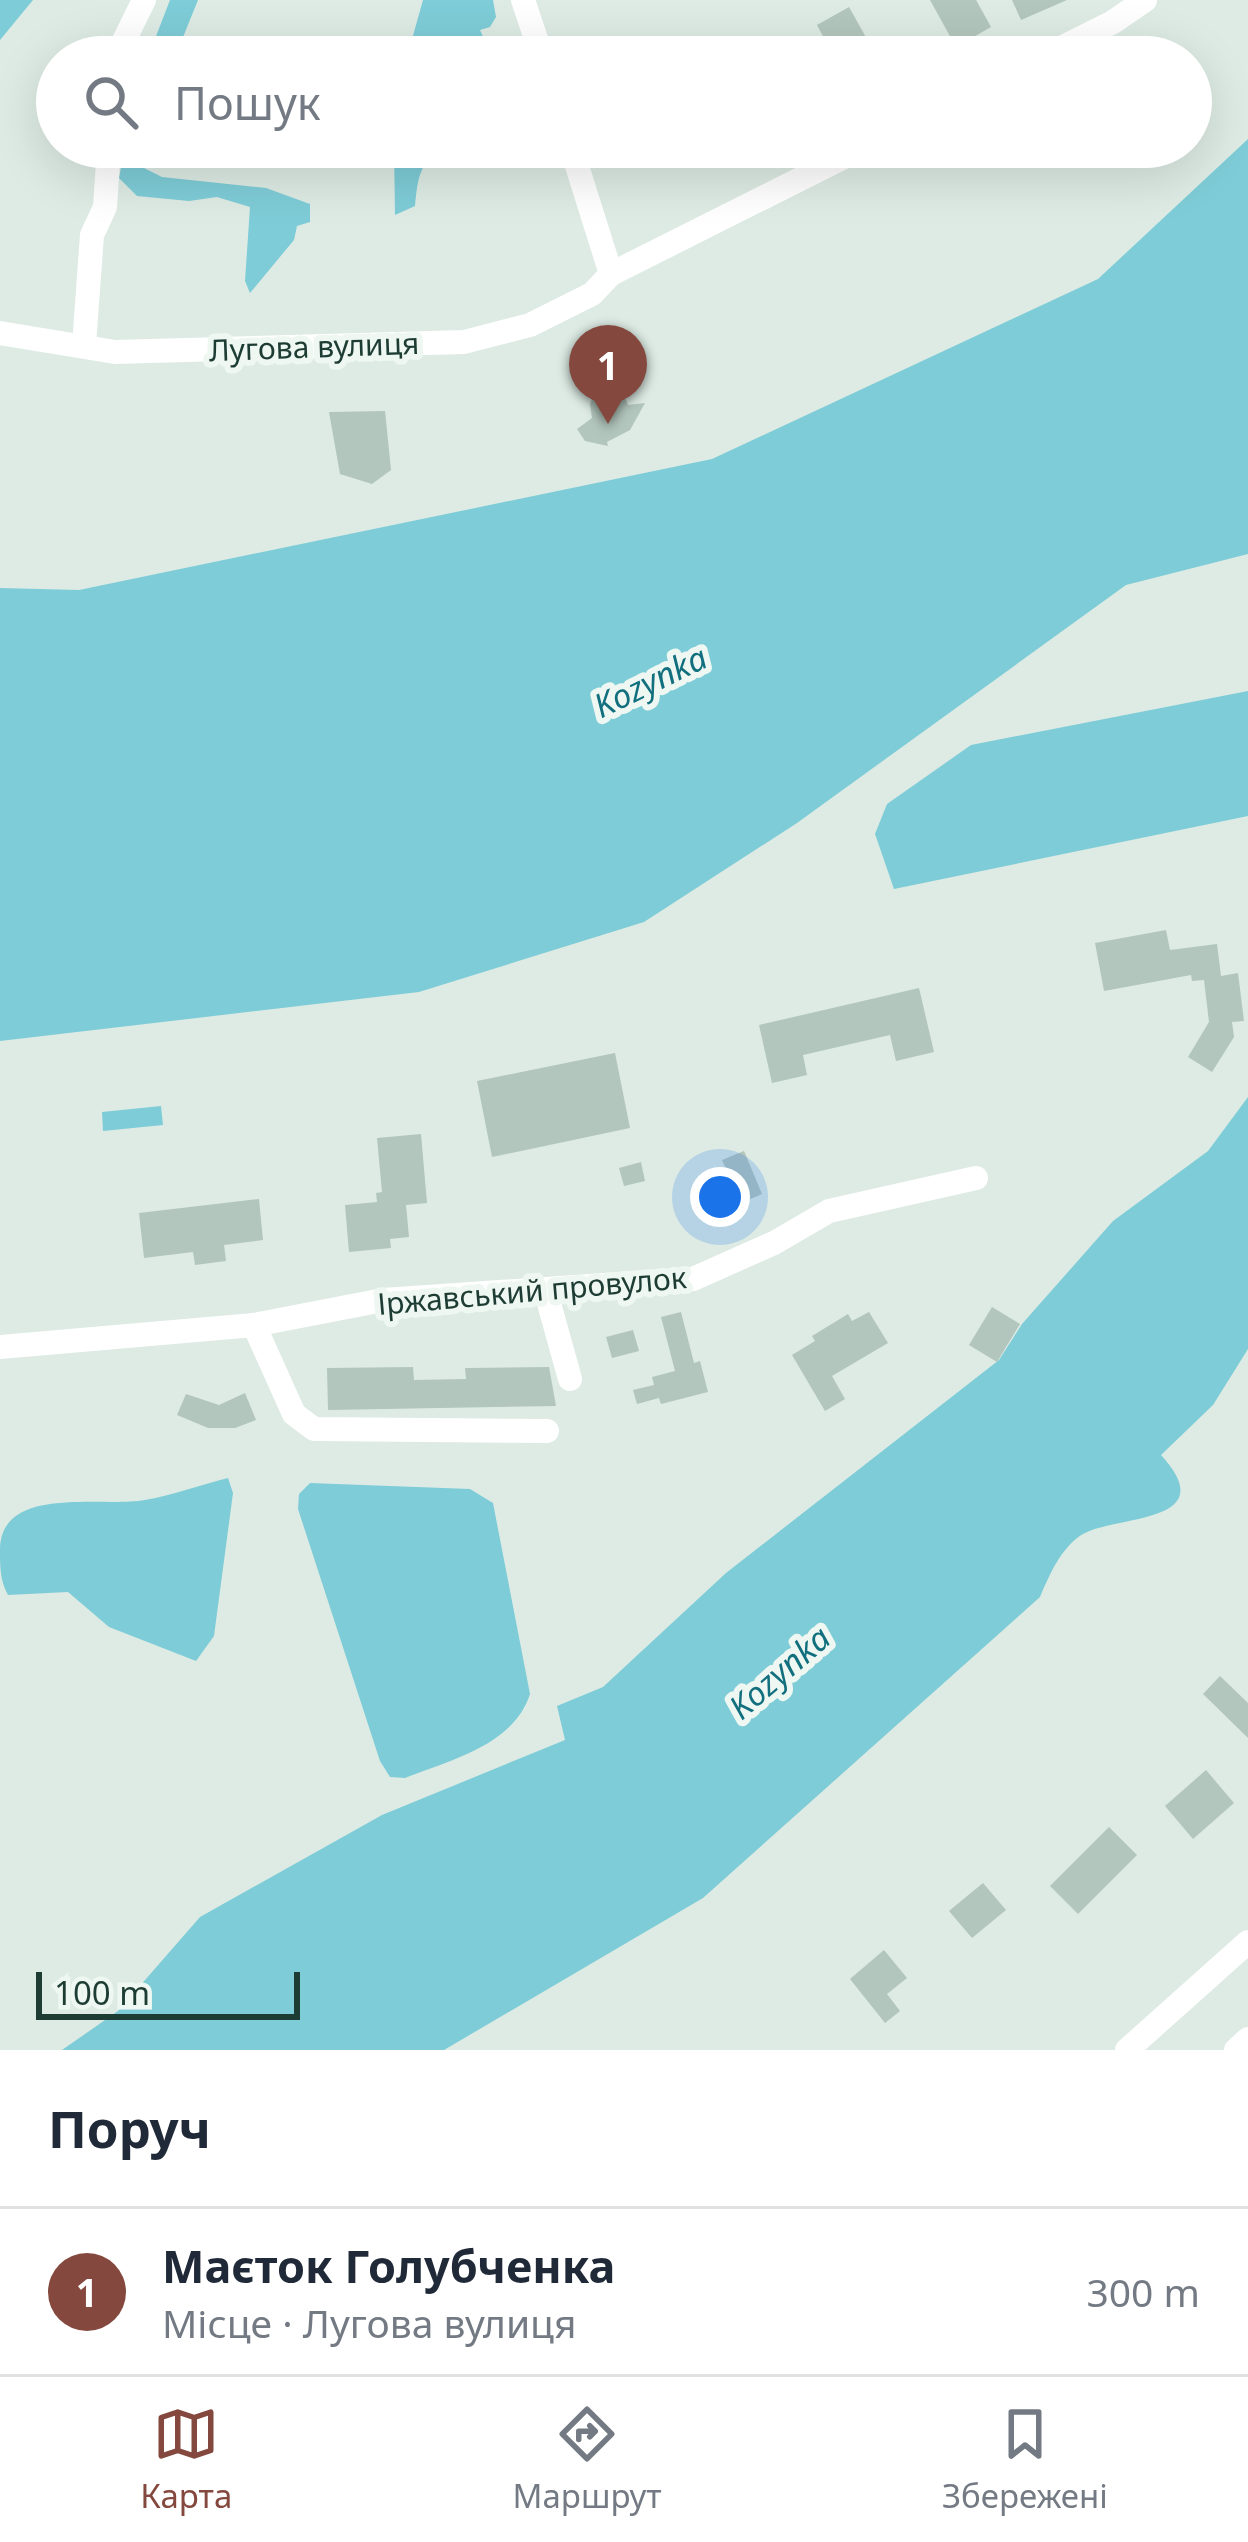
<!DOCTYPE html>
<html lang="uk">
<meta charset="utf-8">
<style>
:root{--surface:#fff;--page:#f2f2f3;--text:#1f2937;--muted:#747a83;--line:#e0e1e3;--accent:#84483e}
body{margin:0;font-family:"Noto Sans",sans-serif;background:var(--page);color:var(--text)}
.scale{position:absolute;left:36px;bottom:30px;width:264px;box-sizing:border-box;padding-left:12px;border:6px solid #1d3c33;border-top:0;font-size:33px;line-height:42px;white-space:nowrap;color:#1d3c33;-webkit-text-stroke:9px #eef7f2;paint-order:stroke}
.you{position:absolute;left:720px;top:1197px;width:42px;height:42px;margin:-30px;border:9px solid #fff;border-radius:50%;background:#1a73e8;box-shadow:0 0 0 18px #1a73e833}
.badge{display:grid;place-items:center;width:78px;height:78px;border-radius:50%;background:var(--accent);color:#fff;font-size:39px;font-weight:700}
.pin{position:absolute;translate:-50% -99px;filter:drop-shadow(0 3px 6px #0008)}
.pin::after{content:'';position:absolute;top:63px;width:42px;height:36px;background:inherit;clip-path:polygon(0 0,100% 0,50% 100%)}
.list{margin:0;padding:0;list-style:none}
h2{display:flex;justify-content:space-between;align-items:center;height:156px;margin:0;padding:0 48px;font-size:51px}
h2 small{font-size:39px;font-weight:400;color:var(--muted)}
.list li{display:grid;grid-template-columns:78px 1fr auto;gap:36px;align-items:center;box-sizing:border-box;height:168px;padding:0 48px;border-top:3px solid var(--line)}
.list b{display:block;font-size:45px;white-space:nowrap}
.list p{margin:0;font-size:39px;white-space:nowrap;color:var(--muted)}
.list em{font-size:39px;font-style:normal;color:var(--muted)}
.icon{flex:none;width:66px;height:66px;fill:none;stroke:currentColor;stroke-width:2;stroke-linecap:round;stroke-linejoin:round}
.map{position:relative;flex:none;width:1248px;height:2050px;overflow:hidden}
.search{position:absolute;background:var(--surface);box-shadow:0 12px 48px #0002;left:36px;right:36px;top:36px;height:132px;display:flex;align-items:center;gap:30px;box-sizing:border-box;padding:0 42px;border-radius:66px;color:var(--muted);font-size:45px}
.sheet{height:324px;background:var(--surface)}
nav{display:flex;justify-content:space-around;align-items:center;box-sizing:border-box;height:168px;border-top:3px solid var(--line);background:var(--surface);font-size:33px;color:var(--muted)}
nav a{display:grid;justify-items:center;gap:6px}
nav .on{color:var(--accent)}
.map>svg:first-child{display:block}
.water{fill:#7eccd7}
.building{fill:#b2c6bd}
.lines{fill:none;stroke-linecap:round;stroke-linejoin:round}
.minor{stroke:#fff;stroke-width:24}
.labels{text-anchor:middle;dominant-baseline:central;stroke-width:12;stroke-linejoin:round;paint-order:stroke}
.street-label{font-size:30px;fill:#1d3c33;stroke:#eef7f2}
.water-label{font-size:33px;font-style:italic;fill:#116f7e;stroke:#eef7f2}
</style>
<div class="map">
<svg width="1248" height="2050" viewBox="0 0 1248 2050">
<rect width="100%" height="100%" fill="#ddebe4"/>
<!-- water -->
<g class="water">
<polygon points="0,0 33,0 0,40"/>
<polygon points="170,0 198,0 175,57 148,57"/>
<polygon points="423,0 493,0 496,17 490,27 480,30 485,41 477,57 407,57"/>
<polygon points="1248,139 1248,554 1126,585 797,823 644,922 419,992 0,1041 0,588 79,590 712,459 1098,279"/>
<polygon points="125,147 146,147 142,167 162,177 266,188 310,204 310,222 297,226 294,240 250,293 245,281 250,207 217,197 189,201 137,196 119,178"/>
<path d="M394,147H444C419,163 418,177 415,206L395,215Z"/>
<polygon points="1248,691 1248,816 894,889 875,834 887,804 971,745"/>
<path d="M1248,1097V1349L1213,1405L1161,1455C1224,1524 1117,1515 1083,1534C1061,1547 1049,1576 1040,1597L703,1898L444,2050H62L118,2011L200,1917L382,1815L565,1740L557,1706L603,1687L726,1573L999,1360L1022,1324L1113,1221L1208,1151Z"/>
<polygon points="161,1106 163,1125 103,1131 102,1112"/>
<path d="M228,1478L233,1493L214,1636L196,1661L109,1627L68,1592L8,1595C0,1581 0,1567 0,1550C0,1484 103,1508 145,1500C173,1495 200,1485 228,1478Z"/>
<path d="M310,1483L470,1489L493,1503L530,1694C514,1745 450,1760 405,1778L390,1777L380,1761L298,1509L299,1494Z"/>
</g>
<!-- building -->
<g class="building">
<polygon points="930,0 976,0 991,27 956,47"/>
<polygon points="1012,0 1067,0 1021,20"/>
<polygon points="849,7 877,57 834,57 817,25"/>
<polygon points="608,386 622,390 628,405 645,403 630,430 607,442 608,446 585,441 577,429 592,418 590,404 595,392"/>
<polygon points="385,411 391,470 372,484 340,474 329,412"/>
<polygon points="1166,930 1170,950 1217,944 1221,976 1238,973 1244,1021 1232,1022 1234,1037 1212,1072 1188,1057 1209,1022 1204,980 1192,981 1191,975 1104,991 1095,943"/>
<polygon points="919,988 934,1052 896,1061 890,1035 803,1055 807,1075 772,1083 759,1025"/>
<polygon points="615,1053 630,1128 492,1157 477,1081"/>
<polygon points="421,1134 427,1203 406,1205 409,1237 390,1239 391,1248 349,1252 345,1205 377,1202 376,1193 382,1192 377,1138"/>
<polygon points="744,1151 762,1194 741,1203 722,1160"/>
<polygon points="641,1162 645,1181 624,1186 619,1168"/>
<polygon points="259,1199 263,1240 224,1245 226,1261 195,1265 193,1252 144,1258 139,1213"/>
<polygon points="992,1307 1020,1324 997,1362 969,1345"/>
<polygon points="681,1312 694,1363 700,1361 708,1392 661,1404 659,1398 637,1404 633,1390 654,1385 652,1377 675,1371 661,1317"/>
<polygon points="869,1312 888,1343 832,1376 845,1399 825,1411 792,1355 815,1341 812,1336 848,1314 852,1321"/>
<polygon points="633,1330 639,1351 612,1358 606,1337"/>
<polygon points="413,1367 414,1380 466,1379 465,1368 549,1367 556,1406 328,1410 327,1368"/>
<polygon points="245,1393 256,1420 235,1428 208,1428 177,1415 186,1394 219,1405"/>
<polygon points="1220,1676 1248,1703 1248,1738 1203,1694"/>
<polygon points="1206,1770 1234,1803 1193,1839 1165,1806"/>
<polygon points="1109,1827 1137,1855 1078,1914 1050,1886"/>
<polygon points="983,1883 1006,1910 972,1938 949,1911"/>
<polygon points="884,1950 907,1978 887,1994 900,2011 885,2023 850,1979"/>
</g>
<g class="lines">
<!-- minor -->
<g class="minor">
<polyline points="523,0 542,57"/>
<polyline points="116,57 144,0"/>
<polyline points="1043,57 1113,22 1145,0"/>
<polyline points="571,147 611,274"/>
<polyline points="0,333 115,352 464,342 530,325 592,294 611,274 864,147"/>
<polyline points="84,345 92,235 105,207 109,147"/>
<polyline points="545,1289 570,1379"/>
<polyline points="254,1325 294,1414 314,1429 547,1431"/>
<polyline points="0,1347 254,1325 383,1300 693,1279 774,1243 829,1211 976,1178"/>
<polyline points="1127,2050 1248,1942"/>
<polyline points="1236,2050 1248,2039"/>
</g>
</g>
<g class="labels">
<!-- street labels -->
<g class="street-label">
<text transform="translate(314 346) rotate(-2)">Лугова вулиця</text>
<text transform="translate(532 1290) rotate(-5)">Іржавський провулок</text>
</g>
<!-- water labels -->
<g class="water-label">
<text transform="translate(650 681) rotate(-26)">Kozynka</text>
<text transform="translate(779 1672) rotate(-41)">Kozynka</text>
</g>
</g>
</svg>
<div class="scale">100 m</div>
<div class="you"></div>
<div class="pin badge" style="left:608px;top:424px">1</div>
<div class="search"><svg class="icon" aria-label="search" viewBox="0 0 24 24"><circle cx="10" cy="10" r="6"/><path d="M15 15l6 6"/></svg>Пошук</div>
</div>
<section class="sheet">
<h2>Поруч<small></small></h2>
<ul class="list">
<li><span class="badge">1</span><div><b>Маєток Голубченка</b><p>Місце · Лугова вулиця</p></div><em>300 m</em></li>
</ul>
</section>
<nav>
<a class="on"><svg class="icon" aria-label="map" viewBox="0 0 24 24"><path d="M3 6l6-2 6 2 6-2v14l-6 2-6-2-6 2zM9 4v14M15 6v14"/></svg>Карта</a>
<a><svg class="icon" aria-label="directions" viewBox="0 0 24 24"><path d="M12 3l9 9-9 9-9-9zM9 14v-3h6M13 9l2 2-2 2"/></svg>Маршрут</a>
<a><svg class="icon" aria-label="saved" viewBox="0 0 24 24"><path d="M7 4h10v16l-5-4-5 4z"/></svg>Збережені</a>
</nav>
